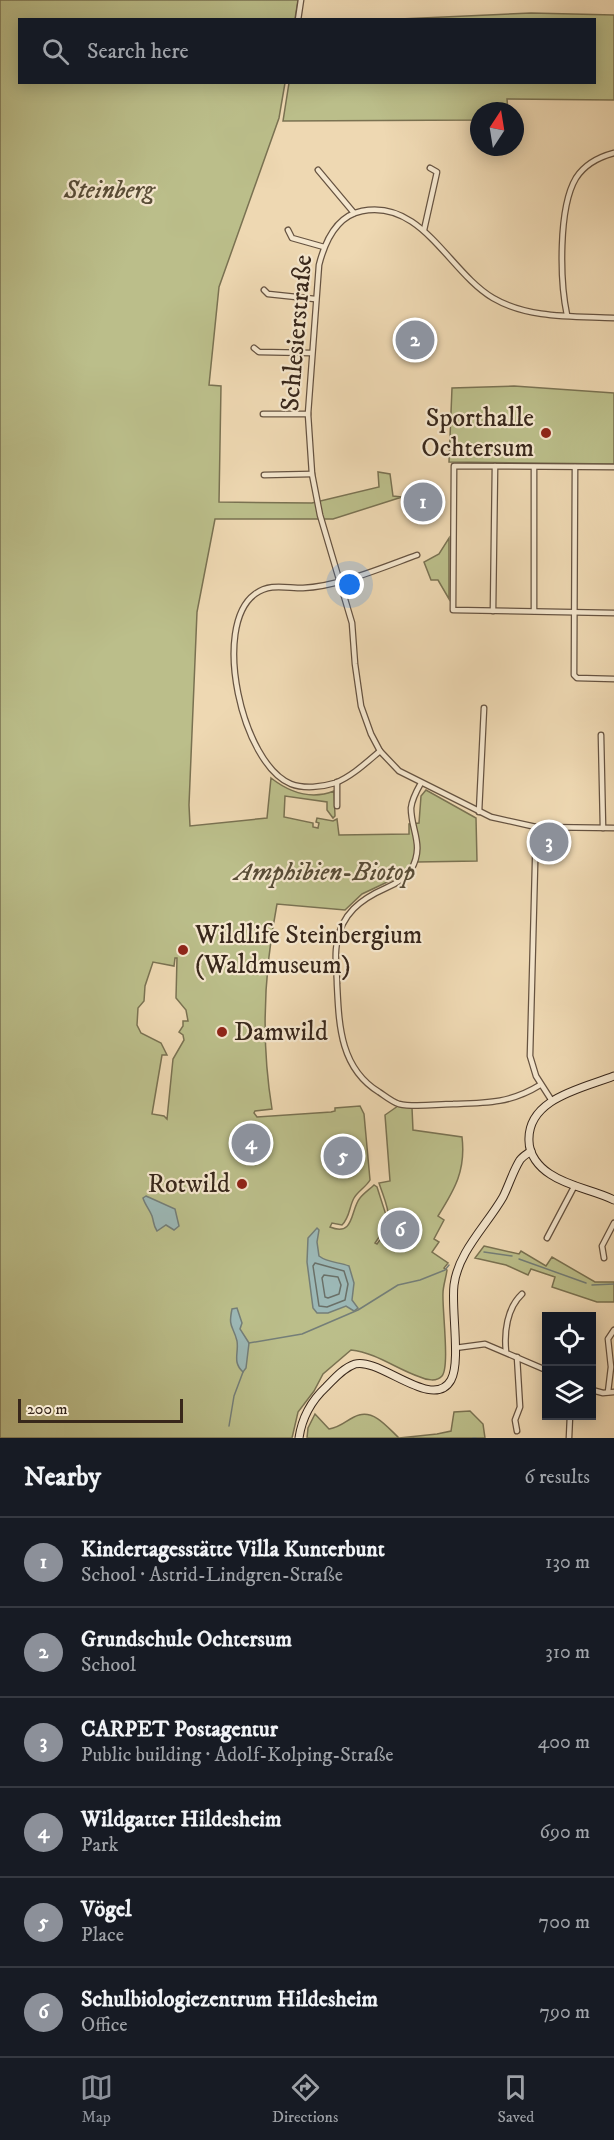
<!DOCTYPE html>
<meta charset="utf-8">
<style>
:root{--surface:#171b24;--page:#20242c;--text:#f1f3f6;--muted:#9ea1a6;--line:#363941;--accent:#8c9099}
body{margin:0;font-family:"IM FELL DW Pica",serif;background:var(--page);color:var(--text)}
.controls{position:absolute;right:18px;bottom:18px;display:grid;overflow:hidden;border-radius:0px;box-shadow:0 3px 15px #0003}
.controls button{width:54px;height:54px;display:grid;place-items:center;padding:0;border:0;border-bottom:2px solid var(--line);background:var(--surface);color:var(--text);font:30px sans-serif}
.compass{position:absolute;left:470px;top:102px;width:54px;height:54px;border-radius:50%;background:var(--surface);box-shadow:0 3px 15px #0003;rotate:12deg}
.scale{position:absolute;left:18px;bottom:15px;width:165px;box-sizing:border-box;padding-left:6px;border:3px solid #38271b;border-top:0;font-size:16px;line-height:21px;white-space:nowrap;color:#38271b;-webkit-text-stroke:4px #f4e6cd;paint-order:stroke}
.you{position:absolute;left:350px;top:585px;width:21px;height:21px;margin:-15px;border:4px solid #fff;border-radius:50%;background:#1a73e8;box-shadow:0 0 0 9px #1a73e833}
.badge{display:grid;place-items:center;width:39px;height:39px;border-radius:50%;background:var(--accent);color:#fff;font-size:20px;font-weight:700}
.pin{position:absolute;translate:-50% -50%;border:3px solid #fff;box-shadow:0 2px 6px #0006}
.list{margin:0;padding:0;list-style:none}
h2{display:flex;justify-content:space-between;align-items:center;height:78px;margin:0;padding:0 24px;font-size:26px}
h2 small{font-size:20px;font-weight:400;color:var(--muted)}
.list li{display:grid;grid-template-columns:39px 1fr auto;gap:18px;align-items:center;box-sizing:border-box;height:90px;padding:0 24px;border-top:2px solid var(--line)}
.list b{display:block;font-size:22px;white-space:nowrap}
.list p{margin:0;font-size:20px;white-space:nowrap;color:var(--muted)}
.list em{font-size:20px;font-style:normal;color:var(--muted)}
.icon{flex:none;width:33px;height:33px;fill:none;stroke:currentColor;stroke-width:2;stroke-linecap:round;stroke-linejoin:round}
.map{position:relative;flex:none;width:614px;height:1438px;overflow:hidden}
.search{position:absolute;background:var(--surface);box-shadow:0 3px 15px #0003;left:18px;right:18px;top:18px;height:66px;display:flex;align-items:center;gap:15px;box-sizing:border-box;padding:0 21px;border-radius:0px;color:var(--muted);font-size:22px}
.sheet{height:618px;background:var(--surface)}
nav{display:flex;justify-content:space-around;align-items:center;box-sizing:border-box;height:84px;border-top:2px solid var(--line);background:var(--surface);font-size:16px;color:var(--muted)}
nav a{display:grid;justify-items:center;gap:3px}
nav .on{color:var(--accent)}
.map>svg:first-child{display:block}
.green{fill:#bbbe8a;stroke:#7a7252;stroke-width:1.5;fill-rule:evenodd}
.water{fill:#9cb8b6;stroke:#747e78;stroke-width:1.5}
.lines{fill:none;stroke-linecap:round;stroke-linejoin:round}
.shore{stroke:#6a7068;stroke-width:1.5}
.stream{stroke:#747e78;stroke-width:1.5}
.street-casing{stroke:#665341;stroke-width:7}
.secondary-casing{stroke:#38271b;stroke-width:9}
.street{stroke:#f4e6cd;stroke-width:4.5}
.secondary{stroke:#f4e6cd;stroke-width:7}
.poi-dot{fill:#8f2418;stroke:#f4e6cd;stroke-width:2}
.labels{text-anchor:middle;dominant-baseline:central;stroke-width:4.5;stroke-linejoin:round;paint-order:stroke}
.park-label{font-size:26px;font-style:italic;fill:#594d37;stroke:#f4e6cd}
.street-label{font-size:26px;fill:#38271b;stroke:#f4e6cd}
.poi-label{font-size:26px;fill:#38271b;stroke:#f4e6cd;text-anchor:end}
</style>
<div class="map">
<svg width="614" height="1438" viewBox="0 0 614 1438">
<rect width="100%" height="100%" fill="#eed8b2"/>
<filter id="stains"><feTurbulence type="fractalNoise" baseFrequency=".00333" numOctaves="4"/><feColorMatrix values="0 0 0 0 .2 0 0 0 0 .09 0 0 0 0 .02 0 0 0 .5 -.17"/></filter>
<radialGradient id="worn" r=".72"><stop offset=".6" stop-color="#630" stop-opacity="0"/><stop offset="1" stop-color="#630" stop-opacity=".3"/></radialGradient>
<!-- green -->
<g class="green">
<path d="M0,0H298L295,19L20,20V82L285,83L279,118L219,287L209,385L221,386L219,502L312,503L379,487L378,472L390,474L393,496L402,497L333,519H215L197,612L189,805L190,826L267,818L271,778C289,792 311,800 334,791L335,816L333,818L327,810V802L285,796L284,817L313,823V827L318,828L319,823L316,822L317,818L333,821L337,819L339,835L409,834V824L419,823L421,796L426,790L476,818L477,861L417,862L400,876L362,894L345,910L277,904C264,971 261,1042 272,1109L255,1111L254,1113L257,1117L331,1112L335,1111V1108L360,1106L364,1114L370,1180C366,1187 358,1191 354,1198C349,1207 350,1217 342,1225L332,1223L330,1227C355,1237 350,1210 360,1198C364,1193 370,1189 374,1185L377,1187L386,1215L384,1230L375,1243L377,1244C396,1220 388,1210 379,1183L390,1181L385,1115L398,1106L412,1108L413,1130L462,1137C466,1170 455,1189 438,1216L444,1220L434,1239L439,1242L432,1252L448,1263L444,1268L447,1270C446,1278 443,1286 443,1293C442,1309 450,1367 442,1376C437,1382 426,1380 420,1377C396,1369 377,1353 351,1350L323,1374L314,1391L298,1412L292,1438H0ZM175,958H177L176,998L186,1010L188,1021H183V1026L179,1032L183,1035L184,1040L173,1059L167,1119L164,1116L152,1114L162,1055H167L161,1043L141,1033L137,1025L138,1008L144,1001L145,986L153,962L174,966Z"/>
<polygon points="531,13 614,15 614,100 507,99 508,111 479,111 479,120 283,121 289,83 594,82 594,20 400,19"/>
<polygon points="514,386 614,393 614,464 449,462 452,388"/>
<polygon points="449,538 449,599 438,580 431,580 424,562 439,554"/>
<polygon points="484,1246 519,1254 521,1251 546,1266 552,1257 595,1282 614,1282 614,1302 597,1302 552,1287 555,1277 531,1269 528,1275 506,1265 475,1258"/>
<path d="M470,1411L483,1424L485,1438H307L308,1428L315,1414L329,1429C343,1427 348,1418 359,1415C375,1410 389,1429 399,1438L437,1434L451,1431L454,1412Z"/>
</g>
<!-- water -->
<g class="water">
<path d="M146,1196L175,1209L179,1226L174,1230L166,1225L157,1231C153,1225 154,1222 152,1216C150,1210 145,1205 143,1198Z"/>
<path d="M317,1228L319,1230L317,1242L319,1256C328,1263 339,1262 349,1266L354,1283L352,1300L358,1308L354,1311L346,1306L328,1313H317L313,1308L307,1262L308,1238Z"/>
<path d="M237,1308L242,1323L240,1329L249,1343L246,1368L243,1372C232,1362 239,1353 237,1341C233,1325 228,1328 232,1309Z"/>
</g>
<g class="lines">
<!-- shore -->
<g class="shore">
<polygon points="315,1263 344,1271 348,1284 345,1300 327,1307 319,1306 313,1266"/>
<polygon points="324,1275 338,1277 341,1285 339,1294 328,1298 325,1297 322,1278"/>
</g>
<!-- stream -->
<g class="stream">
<polyline points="484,1252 512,1256"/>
<polyline points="519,1259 586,1283"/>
<polyline points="592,1285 614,1284"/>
<polyline points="249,1343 302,1334 358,1310 398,1285 420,1280 445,1270 449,1265"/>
<polyline points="229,1426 234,1396 243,1372"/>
<polyline points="473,1438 476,1438"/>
</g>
<defs>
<g id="street">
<polyline points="298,20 301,0"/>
<polyline points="318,170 354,213"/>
<polyline points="288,230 292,238 324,247"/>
<polyline points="424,230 437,172 430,168"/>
<polyline points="264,290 268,294 315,299"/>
<path d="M567,315C560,282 558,208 576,178C585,164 599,157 614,153"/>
<path d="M614,318C574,316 529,319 493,298C449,272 422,199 362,211C336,216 325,241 319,265L308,414L312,474L320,515L352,623L355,664L361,706L371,734L380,751L399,771L491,817L536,827L614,828"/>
<polyline points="254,348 259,352 311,353"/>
<polyline points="263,414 308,414"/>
<polyline points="575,467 574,675 577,678 614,679"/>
<polyline points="614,467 454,466 453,610 614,613"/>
<polyline points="264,475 312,474"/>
<polyline points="493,611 495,466"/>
<polyline points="534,611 534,467"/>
<polyline points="601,735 603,828"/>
<path d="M380,751C367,762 351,777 335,783C322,787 304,789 291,784C242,764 211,626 255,594C270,583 285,588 303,588C337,587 384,567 417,555"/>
<polyline points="337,782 337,806"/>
<path d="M421,783C417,790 412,799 411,808C411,831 425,845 411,870C405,879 395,884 386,888C361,899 341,914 337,943C334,956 337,971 337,984C339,1025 340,1068 379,1092C385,1096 392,1102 399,1104C415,1108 437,1104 453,1104C487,1103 511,1103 540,1085"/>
<polyline points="479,812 484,708"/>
<polyline points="536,827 530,1056 536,1076 552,1101"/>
<polyline points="547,1238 575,1185"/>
<polyline points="604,1258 602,1246 614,1223"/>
<polyline points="455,1348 485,1344 546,1370"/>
<path d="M506,1352C504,1332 507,1308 522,1294"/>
<polyline points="517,1357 520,1407 515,1420 517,1431"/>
<polyline points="592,1390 603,1393 614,1392"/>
<polyline points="608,1392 611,1367 608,1339 614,1330"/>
<polyline points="569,1438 570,1416"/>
</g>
<g id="secondary">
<path d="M614,1076C584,1088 527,1098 529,1141C529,1155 539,1167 550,1174C569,1187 594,1190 614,1200"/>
<path d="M299,1438C302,1417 311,1401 326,1387C334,1379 343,1368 355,1364C380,1357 433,1412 451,1380C461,1362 451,1308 454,1285C458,1252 487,1225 503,1197C509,1185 513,1171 520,1160C523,1156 527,1154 531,1151"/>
</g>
</defs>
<!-- street casing -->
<use href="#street" class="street-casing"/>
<!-- secondary casing -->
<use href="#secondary" class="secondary-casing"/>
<!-- street -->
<use href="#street" class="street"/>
<!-- secondary -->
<use href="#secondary" class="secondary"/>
</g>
<!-- markers -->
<g class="poi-dot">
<circle cx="546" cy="433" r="6"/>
<circle cx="183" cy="950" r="6"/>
<circle cx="222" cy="1032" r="6"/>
<circle cx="242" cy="1184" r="6"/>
</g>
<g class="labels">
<!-- park labels -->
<g class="park-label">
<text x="109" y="190">Steinberg</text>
<text x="325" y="872">Amphibien-Biotop</text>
</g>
<!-- street labels -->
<g class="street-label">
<text transform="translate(297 333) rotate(-85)">Schlesierstraße</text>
</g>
<!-- poi labels -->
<g class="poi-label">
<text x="534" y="418">Sporthalle<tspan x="534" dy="30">Ochtersum</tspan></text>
<text x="195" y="935" text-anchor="start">Wildlife Steinbergium<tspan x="195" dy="30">(Waldmuseum)</tspan></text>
<text x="234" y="1032" text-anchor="start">Damwild</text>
<text x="230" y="1184">Rotwild</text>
</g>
</g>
<rect width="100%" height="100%" filter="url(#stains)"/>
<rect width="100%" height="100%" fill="url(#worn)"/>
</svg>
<div class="controls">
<button><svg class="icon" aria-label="locate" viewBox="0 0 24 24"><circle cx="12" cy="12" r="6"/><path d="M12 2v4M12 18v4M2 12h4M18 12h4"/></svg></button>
<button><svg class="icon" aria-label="layers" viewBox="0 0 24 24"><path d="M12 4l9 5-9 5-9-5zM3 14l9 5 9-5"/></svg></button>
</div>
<svg class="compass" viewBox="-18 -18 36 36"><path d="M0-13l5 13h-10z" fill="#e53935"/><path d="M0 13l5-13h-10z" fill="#9ea1a6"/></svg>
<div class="scale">200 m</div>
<div class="you"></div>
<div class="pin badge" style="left:423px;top:502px">1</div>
<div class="pin badge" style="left:415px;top:340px">2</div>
<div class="pin badge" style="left:549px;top:842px">3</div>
<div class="pin badge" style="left:251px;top:1143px">4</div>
<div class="pin badge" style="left:343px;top:1156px">5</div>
<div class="pin badge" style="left:400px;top:1230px">6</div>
<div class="search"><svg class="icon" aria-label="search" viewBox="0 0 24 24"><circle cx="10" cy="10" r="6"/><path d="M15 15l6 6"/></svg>Search here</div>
</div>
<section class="sheet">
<h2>Nearby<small>6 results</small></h2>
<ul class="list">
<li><span class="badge">1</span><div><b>Kindertagesstätte Villa Kunterbunt</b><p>School · Astrid-Lindgren-Straße</p></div><em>130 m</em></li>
<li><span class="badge">2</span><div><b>Grundschule Ochtersum</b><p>School</p></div><em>310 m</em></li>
<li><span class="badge">3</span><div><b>CARPET Postagentur</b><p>Public building · Adolf-Kolping-Straße</p></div><em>400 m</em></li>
<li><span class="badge">4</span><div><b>Wildgatter Hildesheim</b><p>Park</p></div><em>690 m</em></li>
<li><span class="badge">5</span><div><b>Vögel</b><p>Place</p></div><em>700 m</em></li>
<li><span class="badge">6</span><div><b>Schulbiologiezentrum Hildesheim</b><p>Office</p></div><em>790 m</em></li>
</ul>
</section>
<nav>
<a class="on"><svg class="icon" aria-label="map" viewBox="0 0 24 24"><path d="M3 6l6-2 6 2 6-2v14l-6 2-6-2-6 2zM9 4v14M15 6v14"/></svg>Map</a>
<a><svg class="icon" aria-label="directions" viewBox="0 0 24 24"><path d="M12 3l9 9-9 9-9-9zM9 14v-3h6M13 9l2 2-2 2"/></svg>Directions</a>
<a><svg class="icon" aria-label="saved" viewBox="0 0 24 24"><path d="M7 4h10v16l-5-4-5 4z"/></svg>Saved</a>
</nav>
